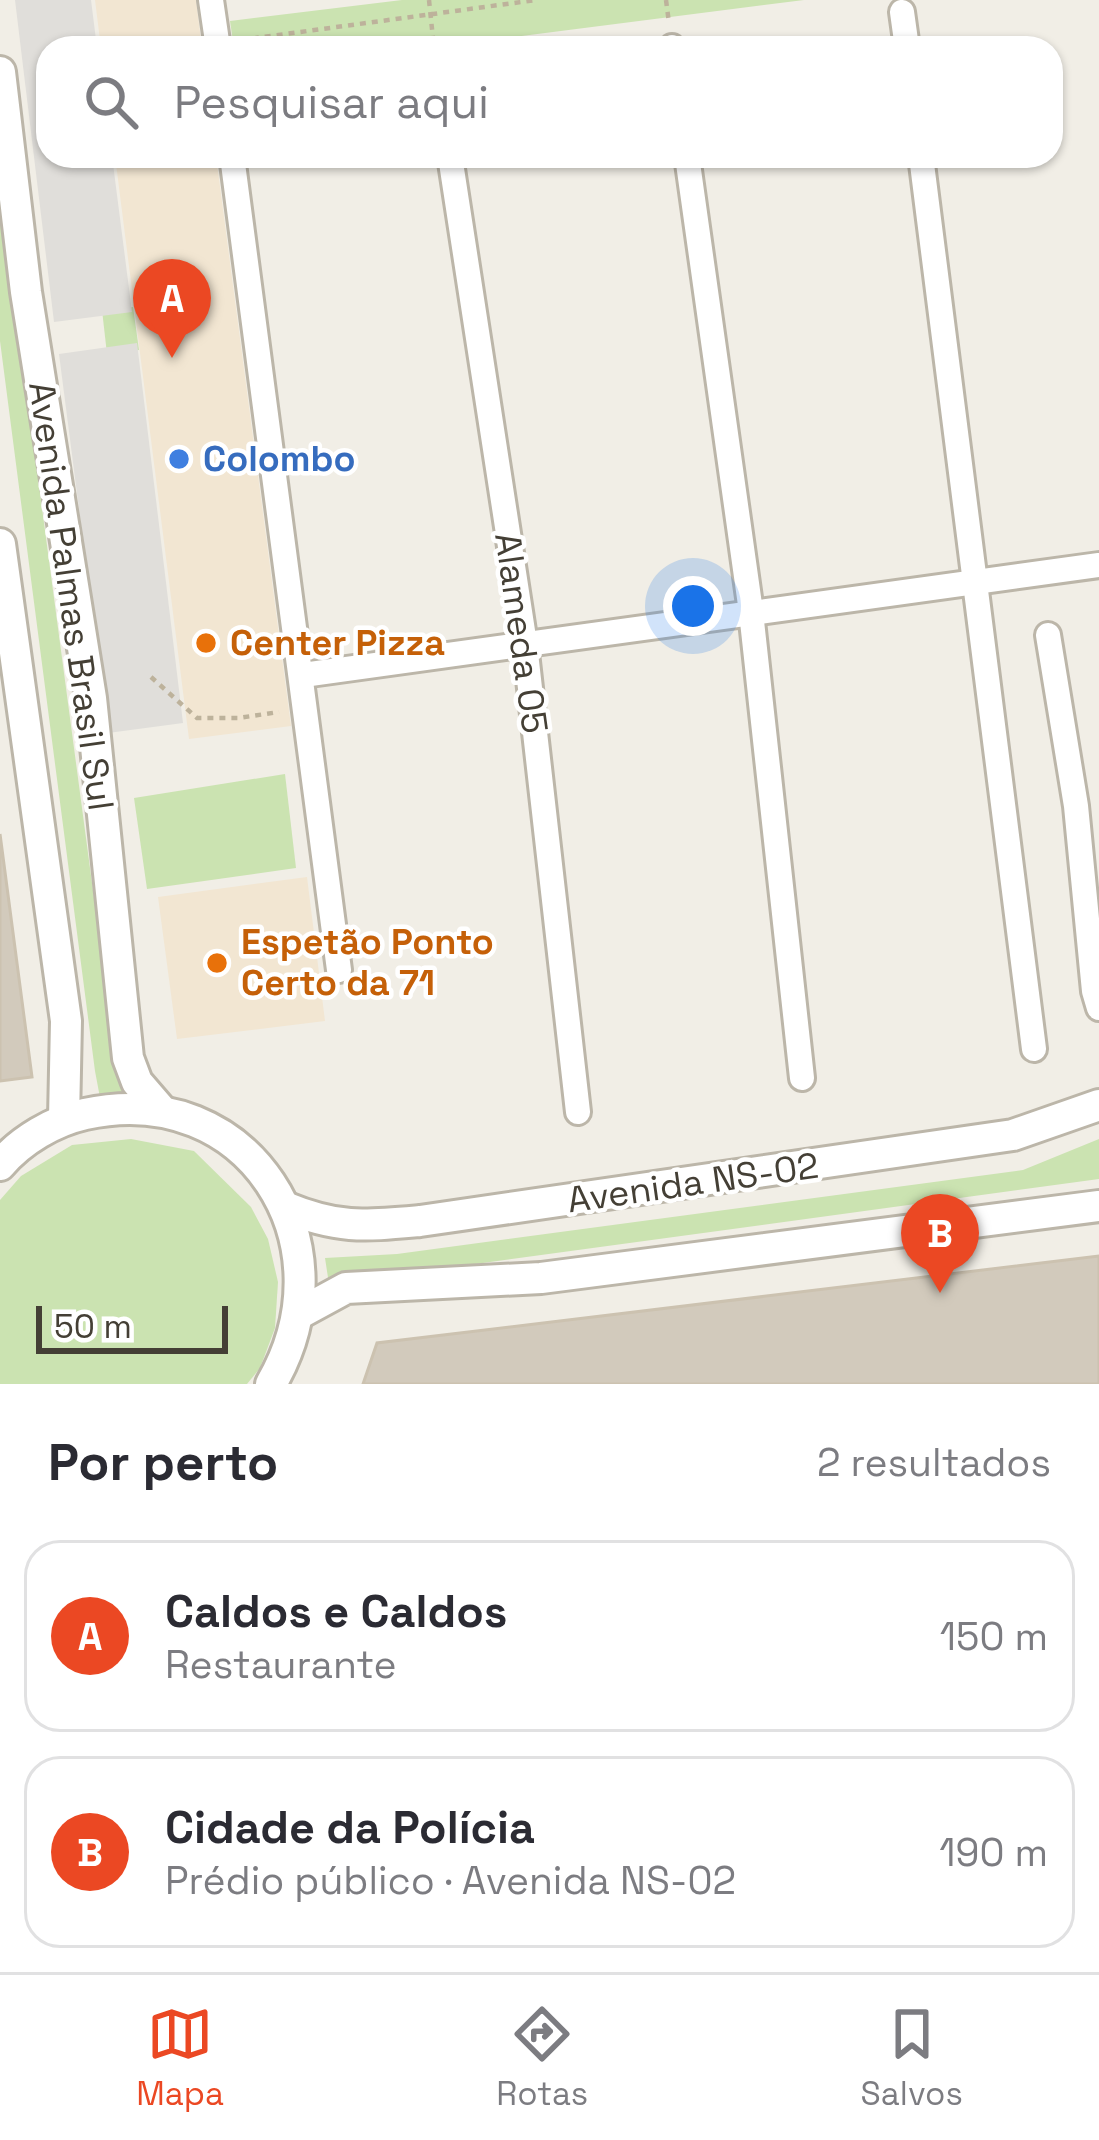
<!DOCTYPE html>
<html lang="pt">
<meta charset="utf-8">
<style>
:root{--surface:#fff;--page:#f7f7f7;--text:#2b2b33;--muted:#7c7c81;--line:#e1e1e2;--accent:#eb4823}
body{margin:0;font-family:"Space Grotesk",sans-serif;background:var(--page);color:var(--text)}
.scale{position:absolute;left:36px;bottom:30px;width:192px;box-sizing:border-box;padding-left:12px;border:6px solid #443f35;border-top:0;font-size:33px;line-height:42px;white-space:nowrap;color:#443f35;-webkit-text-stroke:9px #fff;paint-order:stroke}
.you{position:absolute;left:693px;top:606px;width:42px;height:42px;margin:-30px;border:9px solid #fff;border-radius:50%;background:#1a73e8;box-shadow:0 0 0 18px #1a73e833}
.badge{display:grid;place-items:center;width:78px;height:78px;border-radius:50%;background:var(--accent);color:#fff;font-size:39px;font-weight:700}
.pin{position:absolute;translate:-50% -99px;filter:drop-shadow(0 3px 6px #0008)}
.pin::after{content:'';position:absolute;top:63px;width:42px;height:36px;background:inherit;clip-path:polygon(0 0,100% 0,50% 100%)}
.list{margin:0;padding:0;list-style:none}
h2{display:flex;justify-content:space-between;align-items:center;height:156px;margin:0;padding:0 48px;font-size:51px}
h2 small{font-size:39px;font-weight:400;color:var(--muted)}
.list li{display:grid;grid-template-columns:78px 1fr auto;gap:36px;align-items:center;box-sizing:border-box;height:192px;margin:0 24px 24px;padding:0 24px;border:3px solid var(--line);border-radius:36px}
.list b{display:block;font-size:45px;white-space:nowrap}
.list p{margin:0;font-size:39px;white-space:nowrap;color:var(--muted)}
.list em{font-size:39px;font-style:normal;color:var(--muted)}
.icon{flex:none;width:66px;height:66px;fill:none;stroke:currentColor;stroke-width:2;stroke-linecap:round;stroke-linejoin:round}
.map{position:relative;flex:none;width:1099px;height:1384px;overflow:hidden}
.search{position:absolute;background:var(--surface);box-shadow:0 3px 9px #0004;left:36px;right:36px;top:36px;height:132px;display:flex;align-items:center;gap:30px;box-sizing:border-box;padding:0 42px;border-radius:36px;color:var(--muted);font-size:45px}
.sheet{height:588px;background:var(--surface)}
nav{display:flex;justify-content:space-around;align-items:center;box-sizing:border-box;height:168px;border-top:3px solid var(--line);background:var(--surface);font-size:33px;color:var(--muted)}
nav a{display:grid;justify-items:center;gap:6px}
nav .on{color:var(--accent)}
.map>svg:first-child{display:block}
.commercial{fill:#f2e6d2}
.green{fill:#cbe3b1}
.parking{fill:#e0deda}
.building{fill:#d2cabc;stroke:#ccc2b0;stroke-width:3}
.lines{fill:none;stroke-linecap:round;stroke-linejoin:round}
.minor-casing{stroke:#bcb6a9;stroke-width:30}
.tertiary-casing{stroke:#bcb6a9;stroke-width:36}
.path{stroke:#bdb29b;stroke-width:4.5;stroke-dasharray:6 6;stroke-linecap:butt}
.minor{stroke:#fff;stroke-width:24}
.tertiary{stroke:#fff;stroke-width:30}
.shop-dot{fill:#3f7fe0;stroke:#fff;stroke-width:4.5}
.food-dot{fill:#e8710a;stroke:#fff;stroke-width:4.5}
.labels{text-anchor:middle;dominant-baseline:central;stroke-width:9;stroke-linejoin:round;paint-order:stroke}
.shop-label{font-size:36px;font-weight:bold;fill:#366cbe;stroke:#fff;text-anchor:start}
.street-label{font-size:36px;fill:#443f35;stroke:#fff}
.food-label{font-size:36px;font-weight:bold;fill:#c56008;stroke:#fff;text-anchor:start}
</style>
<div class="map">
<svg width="1099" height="1384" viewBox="0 0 1099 1384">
<rect width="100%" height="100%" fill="#f1eee6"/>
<!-- commercial -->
<g class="commercial">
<polygon points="95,0 196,0 202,48 101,48"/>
<polygon points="115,156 216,156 291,726 189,739"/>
<polygon points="307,877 325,1021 177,1039 158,897"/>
</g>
<!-- green -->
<g class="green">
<polygon points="402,0 804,0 428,48 234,48 230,21"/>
<polygon points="0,193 116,1063 126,1100 101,1103 95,1071 0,341"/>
<polygon points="133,307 139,350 107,354 102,310"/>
<polygon points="285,774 296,868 147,889 134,798"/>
<polygon points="131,1139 194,1151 251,1207 268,1239 278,1282 275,1328 260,1368 247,1384 0,1384 0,1200 21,1176 72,1145"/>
<polygon points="1099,1139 1099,1179 329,1284 325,1258 397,1254 1023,1170"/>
</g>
<!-- parking -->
<g class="parking">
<polygon points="15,0 91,0 97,48 48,48 48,156 112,156 132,312 54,322"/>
<polygon points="137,343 183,723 108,733 59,354"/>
</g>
<!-- building -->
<g class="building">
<polygon points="0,834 32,1077 0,1081"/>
<polygon points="1099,1256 1099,1384 363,1384 377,1343"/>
</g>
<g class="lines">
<defs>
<g id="minor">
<polyline points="211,0 218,48"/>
<polyline points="902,12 907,48"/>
<polyline points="672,47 672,48"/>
<polyline points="232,156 339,970"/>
<polyline points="450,156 525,644 578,1112"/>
<polyline points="687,156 751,612 802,1078"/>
<polyline points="921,156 1034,1049"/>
<polyline points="1048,635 1076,806 1094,991 1099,1008"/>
<polyline points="303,675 1099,565"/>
</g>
<g id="tertiary">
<polyline points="0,72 26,292 91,698 128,1058 137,1082 162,1111"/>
<polyline points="0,544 66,1021 64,1119"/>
<path d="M0,1165C21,1140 54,1121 85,1114C249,1078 353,1244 271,1384"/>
<path d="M285,1207C338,1229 364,1226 420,1221L1013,1135L1099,1105"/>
<polyline points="300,1313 346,1288 541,1278 1099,1206"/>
</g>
</defs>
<!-- minor casing -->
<use href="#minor" class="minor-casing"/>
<!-- tertiary casing -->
<use href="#tertiary" class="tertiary-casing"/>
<!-- path -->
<g class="path">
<polyline points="429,0 434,48"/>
<polyline points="666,0 669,23"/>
<polyline points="241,40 536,0"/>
<polyline points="151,677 197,718 238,718 279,712"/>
</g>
<!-- minor -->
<use href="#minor" class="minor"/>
<!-- tertiary -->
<use href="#tertiary" class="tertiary"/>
</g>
<!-- markers -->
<circle class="shop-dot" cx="179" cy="459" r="12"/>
<g class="food-dot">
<circle cx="206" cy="643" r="12"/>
<circle cx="217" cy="963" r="12"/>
</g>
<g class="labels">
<!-- shop labels -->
<g class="shop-label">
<text x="203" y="459">Colombo</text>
</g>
<!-- street labels -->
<g class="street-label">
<text transform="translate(71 596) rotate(82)">Avenida Palmas Brasil Sul</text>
<text transform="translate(521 633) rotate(82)">Alameda 05</text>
<text transform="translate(693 1183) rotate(-8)">Avenida NS-02</text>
</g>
<!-- food labels -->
<g class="food-label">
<text x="230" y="643">Center Pizza</text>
<text x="241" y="942">Espetão Ponto<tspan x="241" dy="41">Certo da 71</tspan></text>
</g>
</g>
</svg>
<div class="scale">50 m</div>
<div class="you"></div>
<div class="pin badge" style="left:172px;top:358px">A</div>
<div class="pin badge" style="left:940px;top:1293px">B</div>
<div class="search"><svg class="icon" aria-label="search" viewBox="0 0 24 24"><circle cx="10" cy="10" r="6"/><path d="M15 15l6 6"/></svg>Pesquisar aqui</div>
</div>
<section class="sheet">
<h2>Por perto<small>2 resultados</small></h2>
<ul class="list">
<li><span class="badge">A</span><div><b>Caldos e Caldos</b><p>Restaurante</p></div><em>150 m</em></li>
<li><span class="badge">B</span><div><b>Cidade da Polícia</b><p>Prédio público · Avenida NS-02</p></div><em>190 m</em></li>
</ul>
</section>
<nav>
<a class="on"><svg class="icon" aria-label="map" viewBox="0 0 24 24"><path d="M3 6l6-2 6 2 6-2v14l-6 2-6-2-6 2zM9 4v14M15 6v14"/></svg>Mapa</a>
<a><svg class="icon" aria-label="directions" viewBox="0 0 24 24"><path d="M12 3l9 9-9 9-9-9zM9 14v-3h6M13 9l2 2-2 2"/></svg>Rotas</a>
<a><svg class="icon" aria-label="saved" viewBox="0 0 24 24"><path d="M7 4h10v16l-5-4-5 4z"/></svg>Salvos</a>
</nav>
